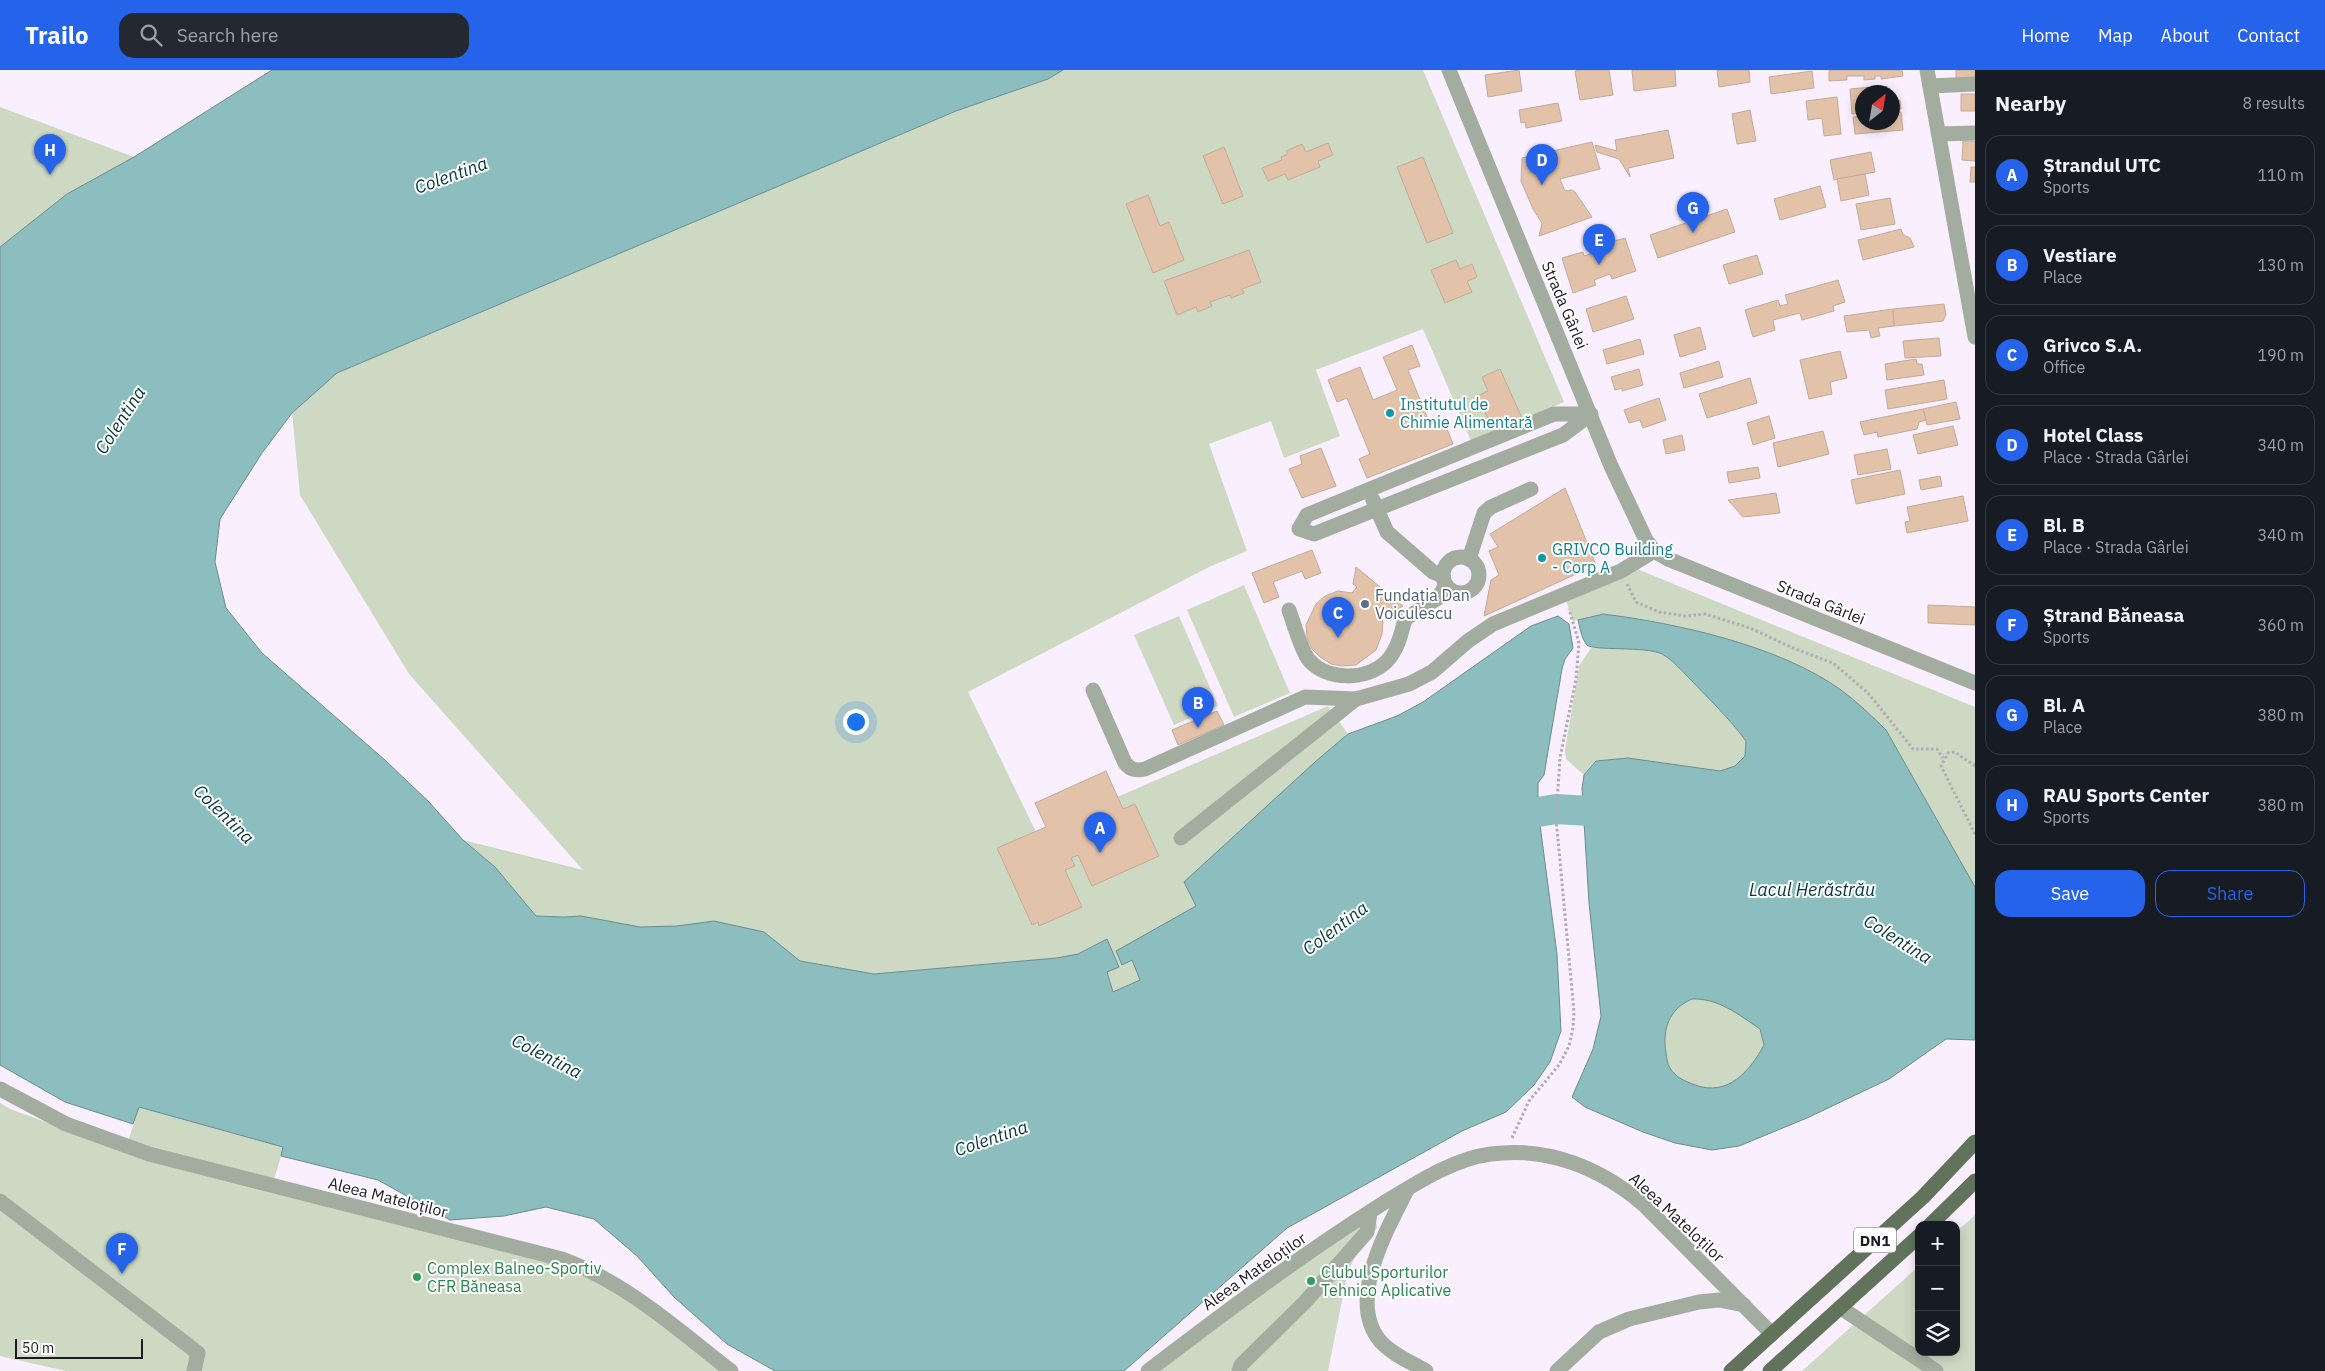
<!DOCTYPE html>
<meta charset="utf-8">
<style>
:root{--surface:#171b24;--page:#242831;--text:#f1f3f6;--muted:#9ea1a6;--line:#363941;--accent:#2563eb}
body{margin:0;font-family:"IBM Plex Sans",sans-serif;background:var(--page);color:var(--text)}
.controls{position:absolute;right:15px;bottom:15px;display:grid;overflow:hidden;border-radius:10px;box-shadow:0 2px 12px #0003}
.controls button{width:45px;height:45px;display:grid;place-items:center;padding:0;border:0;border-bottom:1px solid var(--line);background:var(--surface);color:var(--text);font:25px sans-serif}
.compass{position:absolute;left:1855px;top:15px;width:45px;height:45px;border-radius:50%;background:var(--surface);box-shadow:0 2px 12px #0003;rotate:31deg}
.scale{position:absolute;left:15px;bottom:12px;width:128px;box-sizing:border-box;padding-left:5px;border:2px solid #1e1922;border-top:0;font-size:14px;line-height:18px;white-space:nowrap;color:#1e1922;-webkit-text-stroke:4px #fff;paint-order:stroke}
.you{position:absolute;left:855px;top:651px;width:18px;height:18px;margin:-12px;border:4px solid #fff;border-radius:50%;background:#1a73e8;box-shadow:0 0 0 8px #1a73e833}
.badge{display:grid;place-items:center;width:32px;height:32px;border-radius:50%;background:var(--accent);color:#fff;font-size:16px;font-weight:700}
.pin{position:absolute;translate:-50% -41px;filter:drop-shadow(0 1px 2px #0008)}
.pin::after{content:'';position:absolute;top:26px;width:18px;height:15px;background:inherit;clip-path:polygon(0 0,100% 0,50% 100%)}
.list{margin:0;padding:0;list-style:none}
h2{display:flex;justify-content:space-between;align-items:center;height:65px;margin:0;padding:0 20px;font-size:21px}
h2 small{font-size:16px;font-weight:400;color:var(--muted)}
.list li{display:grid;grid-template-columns:32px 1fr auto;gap:15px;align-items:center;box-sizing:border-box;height:80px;margin:0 10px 10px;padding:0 10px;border:1px solid var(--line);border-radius:15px}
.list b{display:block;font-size:19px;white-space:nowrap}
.list p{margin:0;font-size:16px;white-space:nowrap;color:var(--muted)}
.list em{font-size:16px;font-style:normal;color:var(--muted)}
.actions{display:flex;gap:10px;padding:15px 20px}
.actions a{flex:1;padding:11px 0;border:1px solid var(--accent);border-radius:15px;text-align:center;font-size:18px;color:var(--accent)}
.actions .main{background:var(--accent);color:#fff}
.icon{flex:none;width:28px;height:28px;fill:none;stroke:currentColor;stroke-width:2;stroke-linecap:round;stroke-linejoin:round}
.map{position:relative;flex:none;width:1975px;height:1301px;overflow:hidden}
header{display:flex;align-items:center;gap:30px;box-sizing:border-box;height:70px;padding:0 25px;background:var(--accent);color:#fff}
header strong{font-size:24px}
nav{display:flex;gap:28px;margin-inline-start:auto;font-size:18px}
.search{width:350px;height:45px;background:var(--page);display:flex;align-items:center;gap:12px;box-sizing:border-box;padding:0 18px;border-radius:15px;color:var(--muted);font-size:19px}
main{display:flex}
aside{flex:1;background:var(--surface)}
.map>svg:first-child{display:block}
.green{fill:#ced9c3}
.water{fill:#8cbdbf;stroke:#6b8c90;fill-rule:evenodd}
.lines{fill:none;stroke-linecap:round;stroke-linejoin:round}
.river{stroke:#8cbdbf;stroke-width:30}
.building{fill:#e2c2a8;stroke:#c3ab98}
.path{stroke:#b2aab7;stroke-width:3;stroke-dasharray:2.5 2.5;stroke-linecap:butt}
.minor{stroke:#a3ad9f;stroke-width:15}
.major{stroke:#61735a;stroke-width:15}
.culture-dot{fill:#0f9aa8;stroke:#fff;stroke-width:2}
.service-dot{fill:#5c6f8a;stroke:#fff;stroke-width:2}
.leisure-dot{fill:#2e9e5b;stroke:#fff;stroke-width:2}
.labels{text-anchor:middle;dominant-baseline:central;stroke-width:4;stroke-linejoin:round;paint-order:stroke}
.shield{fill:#fff;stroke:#625e64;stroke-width:1}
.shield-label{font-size:15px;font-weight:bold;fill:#1e1922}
.street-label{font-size:16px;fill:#1e1922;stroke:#fff}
.culture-label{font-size:16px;fill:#0d838f;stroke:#fff;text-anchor:start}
.service-label{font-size:16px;fill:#4e5e75;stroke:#fff;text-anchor:start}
.leisure-label{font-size:16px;fill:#27864d;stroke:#fff;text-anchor:start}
.water-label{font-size:18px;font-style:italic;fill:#07383a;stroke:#fff}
</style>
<header>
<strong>Trailo</strong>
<div class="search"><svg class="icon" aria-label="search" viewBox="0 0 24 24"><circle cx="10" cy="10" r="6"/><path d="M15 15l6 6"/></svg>Search here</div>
<nav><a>Home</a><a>Map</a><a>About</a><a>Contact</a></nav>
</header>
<main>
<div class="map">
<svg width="1975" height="1301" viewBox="0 0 1975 1301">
<rect width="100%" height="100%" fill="#f9effe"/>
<!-- green -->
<g class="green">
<polygon points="1063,0 1423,0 1564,332 1471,371 1423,259 1316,300 1340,366 1284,388 1271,351 1209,374 1247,481 1209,497 968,622 1036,762 1328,636 1348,664 1315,692 1196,836 1117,881 1132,890 1140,910 1113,922 1107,901 1119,897 1107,869 1078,884 1057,888 874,904 800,891 764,862 714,851 677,856 639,857 581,846 564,847 536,846 495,797 463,770 583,800 409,604 300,425 292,343 337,303 956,41 1048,9"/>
<polygon points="0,37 134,87 67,124 0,177"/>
<path d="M1637,499L1975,637V817L1886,660C1863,637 1838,615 1808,600C1759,576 1687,555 1633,548C1623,547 1612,544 1603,544C1592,545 1583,550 1573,551L1564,524Z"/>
<polygon points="1244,515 1290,623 1234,647 1187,540"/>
<polygon points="1179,546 1218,636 1174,655 1134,565"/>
<path d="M1591,578C1613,578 1639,575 1660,583C1673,589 1683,602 1692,611C1712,631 1729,649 1746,671L1745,686L1735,696L1720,701L1628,688L1596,691L1584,705L1566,689L1565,680L1579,596Z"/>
<path d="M1692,929C1719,928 1738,944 1759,958L1764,975C1750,1001 1728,1027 1695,1015C1685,1011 1676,1008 1670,998C1667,994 1667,988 1666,983C1662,959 1669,939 1692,929Z"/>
<polygon points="0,1033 10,1039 125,1081 139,1037 284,1077 270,1122 563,1195 617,1219 725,1301 66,1301 0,1286"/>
<polygon points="1375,1142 1377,1158 1356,1186 1348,1200 1328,1301 1156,1301"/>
<polygon points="1975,1145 1975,1301 1802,1301 1919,1196 1919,1282 1956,1282 1956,1162"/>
</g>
<!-- water -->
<g class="water">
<polygon points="272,0 1063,0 1048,9 956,41 337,303 292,343 262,383 220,449 215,492 226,538 262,583 386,691 429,732 463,770 495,797 536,846 564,847 581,846 640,857 677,856 714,851 764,862 800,891 874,904 1057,888 1078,884 1107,869 1119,897 1107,902 1113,922 1140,910 1132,890 1122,895 1116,881 1196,836 1184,812 1315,692 1348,664 1397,646 1423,632 1531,556 1558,546 1569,554 1573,578 1565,589 1562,599 1544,705 1538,713 1538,729 1542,730 1543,745 1539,747 1557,884 1561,961 1550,992 1534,1015 1506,1042 1462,1061 1287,1158 1124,1301 775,1301 727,1274 674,1227 637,1186 594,1149 546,1137 504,1146 450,1150 378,1110 281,1086 283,1077 139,1037 133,1054 65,1032 0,995 0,177 67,124 134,87"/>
<path d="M1603,544C1677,553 1780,576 1841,620C1857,632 1872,646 1886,660L1975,817V970L1946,969L1889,1009L1807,1048L1739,1076L1712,1080L1675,1073L1643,1062L1585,1037L1572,1027L1593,979L1601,946L1589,833L1582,719L1584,705L1596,691L1628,688L1720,701L1735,696L1745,686L1746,671C1729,648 1710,630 1690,609C1682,601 1673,590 1662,584C1646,576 1593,581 1587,575C1582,570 1580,558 1578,550ZM1692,929C1718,928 1738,944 1760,959L1764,975C1750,1001 1728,1027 1695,1015C1685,1011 1676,1008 1670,998C1667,994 1667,988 1666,983C1662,959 1669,939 1692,929Z"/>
</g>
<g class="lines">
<!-- river -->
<polyline class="river" points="1502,748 1556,739 1622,743"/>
</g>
<!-- building -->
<g class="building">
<polygon points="1519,0 1522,21 1488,27 1485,5"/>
<polygon points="1582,0 1609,0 1613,25 1580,30 1575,1"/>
<polygon points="1632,0 1675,0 1676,16 1634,21"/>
<polygon points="1717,0 1749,0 1750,12 1719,17"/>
<polygon points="1829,0 1902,0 1903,6 1881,9 1881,6 1875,6 1875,9 1864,10 1864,6 1847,6 1847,10 1829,11"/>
<rect x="1956" y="0" width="19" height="9"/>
<polygon points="1812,1 1814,18 1771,24 1769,7"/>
<polygon points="1882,16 1883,22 1862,22 1862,43 1852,44 1850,19"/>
<rect x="1961" y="24" width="14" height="17"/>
<polygon points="1837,27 1841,64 1824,66 1822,48 1808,50 1806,31"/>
<polygon points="1892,30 1900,30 1901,39 1892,40"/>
<polygon points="1558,33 1562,51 1526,58 1525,52 1521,53 1519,40"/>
<polygon points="1750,40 1756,71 1737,74 1732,44"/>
<polygon points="1901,42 1903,60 1855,64 1853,47 1862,46 1862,52 1892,52 1892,43"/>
<polygon points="1668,60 1674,88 1628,98 1630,107 1619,89 1597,82 1595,75 1617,81 1615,70"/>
<polygon points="1963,71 1975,71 1975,91 1962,90"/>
<polygon points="1592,72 1600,99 1560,109 1565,121 1572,120 1575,122 1592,147 1539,166 1542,153 1533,139 1521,111 1522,88"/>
<polygon points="1328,73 1333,85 1318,91 1320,97 1288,110 1285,104 1268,111 1262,98 1282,90 1281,87 1288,84 1286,81 1302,74 1306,82"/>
<polygon points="1224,77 1243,126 1223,134 1203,86"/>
<polygon points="1871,82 1875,102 1834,110 1830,90"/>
<polygon points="1423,87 1453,163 1427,173 1397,97"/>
<polygon points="1971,97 1975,97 1975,112 1970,112"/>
<polygon points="1865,104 1869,125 1841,131 1837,109"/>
<polygon points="1820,116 1826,137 1780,150 1774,129"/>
<polygon points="1148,125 1160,156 1169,152 1184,190 1153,203 1126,134"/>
<polygon points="1890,128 1895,154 1861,160 1856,134"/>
<polygon points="1727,139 1735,162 1658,188 1650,165"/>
<polygon points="1901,159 1903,165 1910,168 1914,177 1863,190 1858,170"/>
<polygon points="1625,168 1636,201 1612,209 1610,204 1594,210 1596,215 1573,223 1562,188 1583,182 1584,186 1602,180 1600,175"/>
<polygon points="1249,180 1261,212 1242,219 1244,223 1231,228 1230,225 1210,232 1212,236 1198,242 1196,237 1177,245 1164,211"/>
<polygon points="1757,185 1763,204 1729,214 1723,195"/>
<polygon points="1456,190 1460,199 1472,194 1477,207 1467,211 1472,222 1445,233 1431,200"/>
<polygon points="1838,210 1845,232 1833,236 1834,241 1802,250 1800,243 1773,250 1775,260 1753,267 1745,240 1778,230 1780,236 1788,234 1785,225"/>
<polygon points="1626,226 1634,249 1593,262 1586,239"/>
<polygon points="1944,234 1946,245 1943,251 1894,256 1893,239"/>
<polygon points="1893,239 1894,256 1878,258 1880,266 1871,268 1869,260 1847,262 1844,246"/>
<polygon points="1700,257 1706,279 1680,287 1674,265"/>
<polygon points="1939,268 1941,286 1905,288 1903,271"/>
<polygon points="1640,269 1644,284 1607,294 1603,280"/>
<polygon points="1412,275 1420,296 1408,300 1432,359 1445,354 1453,374 1367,408 1359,389 1370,384 1347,328 1337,332 1328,310 1360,297 1373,330 1397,320 1383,287"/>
<polygon points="1840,281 1847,308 1830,312 1832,324 1809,329 1800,290"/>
<polygon points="1916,289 1917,294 1922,294 1924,305 1887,310 1885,294"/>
<polygon points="1719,291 1723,307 1684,318 1680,303"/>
<polygon points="1500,299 1522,348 1502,357 1499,352 1491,356 1478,326 1488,321 1482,307"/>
<polygon points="1639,299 1643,315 1622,321 1622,318 1615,320 1611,307"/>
<polygon points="1750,308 1757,333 1707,348 1699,324"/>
<polygon points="1944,310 1947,329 1888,339 1885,320"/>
<polygon points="1659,328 1666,350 1643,358 1640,350 1629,353 1624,340"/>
<polygon points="1956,332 1960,349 1927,355 1923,339"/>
<polygon points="1923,339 1926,350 1919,352 1917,359 1878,367 1877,362 1864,365 1860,352"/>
<polygon points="1769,346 1775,368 1753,375 1747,353"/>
<polygon points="1953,356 1958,375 1918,384 1913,365"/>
<polygon points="1823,361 1829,384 1778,397 1773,373"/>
<polygon points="1682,365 1685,380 1666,384 1663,370"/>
<polygon points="1321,378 1336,416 1302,428 1289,399 1302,394 1300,386"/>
<polygon points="1887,379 1891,399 1858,405 1854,385"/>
<polygon points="1758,397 1760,408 1729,413 1727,402"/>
<polygon points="1900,400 1905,424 1856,434 1851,410"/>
<polygon points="1940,406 1942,416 1921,420 1919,410"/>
<polygon points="1565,418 1596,495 1484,546 1491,510 1499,505 1489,481 1498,477 1490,464"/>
<polygon points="1776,423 1780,443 1743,447 1728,430"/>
<polygon points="1963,426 1968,451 1907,463 1905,452 1910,451 1907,437"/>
<polygon points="1312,480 1321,503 1305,509 1302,501 1273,512 1279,527 1264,533 1252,503"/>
<polygon points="1356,497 1403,536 1391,543 1381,536 1378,540 1383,552 1382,564 1376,580 1356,595 1342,596 1331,594 1320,587 1312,579 1307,568 1306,555 1316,534 1325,526 1338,521 1352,523 1357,517 1353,514"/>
<polygon points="1928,535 1975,537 1975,555 1928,553"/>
<polygon points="1217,641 1224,655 1178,675 1172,660"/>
<polygon points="1106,701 1123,739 1135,734 1159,786 1092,816 1078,785 1071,788 1075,796 1065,800 1082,837 1039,856 1038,852 1032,855 997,778 1046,757 1035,733"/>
</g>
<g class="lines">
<!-- path -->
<g class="path">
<polyline points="1627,514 1636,532 1659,542 1685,546 1705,544 1750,558 1793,578 1833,593 1868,623 1913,679 1937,679 1943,688"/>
<polyline points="1975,696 1955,682 1948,683 1941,696 1975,764"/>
<polyline points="1512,1068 1529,1031 1559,995 1569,976 1573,958 1574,942 1556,748 1560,688 1576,609 1579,573 1569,539"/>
</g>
<!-- minor -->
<g class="minor">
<polyline points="1449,0 1611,396 1646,470 1654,481 1668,489 1975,613"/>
<polyline points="1927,0 1975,267"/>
<polyline points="1930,16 1975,14"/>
<polyline points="1939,64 1975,63"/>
<polygon points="1554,344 1591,344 1563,365 1314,464 1299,459 1307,445"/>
<polyline points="1373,430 1387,462 1433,502 1443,506"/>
<circle cx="1461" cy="505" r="18"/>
<polyline points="1469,489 1484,443 1491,437 1531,419"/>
<path d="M1289,540C1293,551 1302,583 1309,590C1327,611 1367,611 1387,591C1398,579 1401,564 1405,549L1438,528L1446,515"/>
<path d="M1093,620L1125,693C1131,700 1136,701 1145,699L1305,627L1356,629L1409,614L1432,602L1468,571L1493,554L1621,501L1654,481"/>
<polyline points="1181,768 1356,629"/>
<path d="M0,1019L66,1054L149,1084L562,1189C627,1213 677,1259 731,1301"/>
<path d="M1408,1118C1388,1158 1345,1231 1381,1272C1393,1285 1411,1292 1426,1301"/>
<polyline points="0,1131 198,1283 194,1301"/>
<polyline points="1841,1238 1936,1301"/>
<path d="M1148,1301C1224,1243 1301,1185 1382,1134C1415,1114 1452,1089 1491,1084C1549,1076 1602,1099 1644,1135L1772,1264"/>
<polyline points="1239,1301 1241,1295 1305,1232 1367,1162 1370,1142"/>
<polyline points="1557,1301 1599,1262 1629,1249 1699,1232 1719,1230 1744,1235"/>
</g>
<!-- major -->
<g class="major">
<polyline points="1930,1155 1975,1111"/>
<polyline points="1731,1301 1923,1127 1975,1072"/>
<polyline points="1770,1301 1919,1166"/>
</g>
</g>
<!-- markers -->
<g class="culture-dot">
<circle cx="1390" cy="343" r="5"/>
<circle cx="1542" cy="488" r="5"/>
</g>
<circle class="service-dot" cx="1365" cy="534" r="5"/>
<g class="leisure-dot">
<circle cx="417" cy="1207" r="5"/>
<circle cx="1311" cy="1211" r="5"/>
</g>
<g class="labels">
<!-- shield labels -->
<rect class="shield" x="1854" y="1157.5" width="42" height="25" rx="4"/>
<g class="shield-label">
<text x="1875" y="1170">DN1</text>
</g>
<!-- street labels -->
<g class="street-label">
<text transform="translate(1565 235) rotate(67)">Strada Gârlei</text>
<text transform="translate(1821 532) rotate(22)">Strada Gârlei</text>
<text transform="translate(388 1127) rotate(14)">Aleea Mateloților</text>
<text transform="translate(1677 1147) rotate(43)">Aleea Mateloților</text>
<text transform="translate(1254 1201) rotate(-35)">Aleea Mateloților</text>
</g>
<!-- culture labels -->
<g class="culture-label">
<text x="1400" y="334">Institutul de<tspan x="1400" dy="18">Chimie Alimentară</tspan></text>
<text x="1552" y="479">GRIVCO Building<tspan x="1552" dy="18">- Corp A</tspan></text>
</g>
<!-- service labels -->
<g class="service-label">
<text x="1375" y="525">Fundația Dan<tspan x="1375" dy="18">Voiculescu</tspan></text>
</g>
<!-- leisure labels -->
<g class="leisure-label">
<text x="427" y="1198">Complex Balneo-Sportiv<tspan x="427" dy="18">CFR Băneasa</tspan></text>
<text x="1321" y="1202">Clubul Sporturilor<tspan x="1321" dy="18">Tehnico Aplicative</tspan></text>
</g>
<!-- water labels -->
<g class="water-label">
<text transform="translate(451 105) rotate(-20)">Colentina</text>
<text transform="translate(120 350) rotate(-57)">Colentina</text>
<text transform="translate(224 744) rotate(44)">Colentina</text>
<text x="1812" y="819">Lacul Herăstrău</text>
<text transform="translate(1335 858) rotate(-37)">Colentina</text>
<text transform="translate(1898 869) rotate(32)">Colentina</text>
<text transform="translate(547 986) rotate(27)">Colentina</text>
<text transform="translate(991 1068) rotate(-19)">Colentina</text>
</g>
</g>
</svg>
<div class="controls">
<button>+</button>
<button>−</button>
<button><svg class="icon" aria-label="layers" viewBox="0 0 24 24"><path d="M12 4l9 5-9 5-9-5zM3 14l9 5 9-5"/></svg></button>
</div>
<svg class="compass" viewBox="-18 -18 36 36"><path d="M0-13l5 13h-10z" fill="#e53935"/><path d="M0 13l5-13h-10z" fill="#9ea1a6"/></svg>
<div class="scale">50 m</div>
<div class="you"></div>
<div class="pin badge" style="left:1100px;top:783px">A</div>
<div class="pin badge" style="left:1198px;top:658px">B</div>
<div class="pin badge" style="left:1338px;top:568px">C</div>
<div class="pin badge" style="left:1542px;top:115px">D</div>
<div class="pin badge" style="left:1599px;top:195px">E</div>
<div class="pin badge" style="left:122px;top:1204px">F</div>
<div class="pin badge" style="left:1693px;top:163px">G</div>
<div class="pin badge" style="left:50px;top:105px">H</div>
</div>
<aside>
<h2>Nearby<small>8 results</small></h2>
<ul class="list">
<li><span class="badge">A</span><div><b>Ștrandul UTC</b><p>Sports</p></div><em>110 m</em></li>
<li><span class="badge">B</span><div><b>Vestiare</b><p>Place</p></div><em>130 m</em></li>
<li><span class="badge">C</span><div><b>Grivco S.A.</b><p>Office</p></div><em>190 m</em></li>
<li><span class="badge">D</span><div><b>Hotel Class</b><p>Place · Strada Gârlei</p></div><em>340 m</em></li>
<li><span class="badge">E</span><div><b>Bl. B</b><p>Place · Strada Gârlei</p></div><em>340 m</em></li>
<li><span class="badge">F</span><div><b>Ștrand Băneasa</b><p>Sports</p></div><em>360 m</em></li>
<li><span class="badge">G</span><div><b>Bl. A</b><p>Place</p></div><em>380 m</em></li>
<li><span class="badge">H</span><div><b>RAU Sports Center</b><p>Sports</p></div><em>380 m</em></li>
</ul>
<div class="actions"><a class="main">Save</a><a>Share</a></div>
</aside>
</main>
